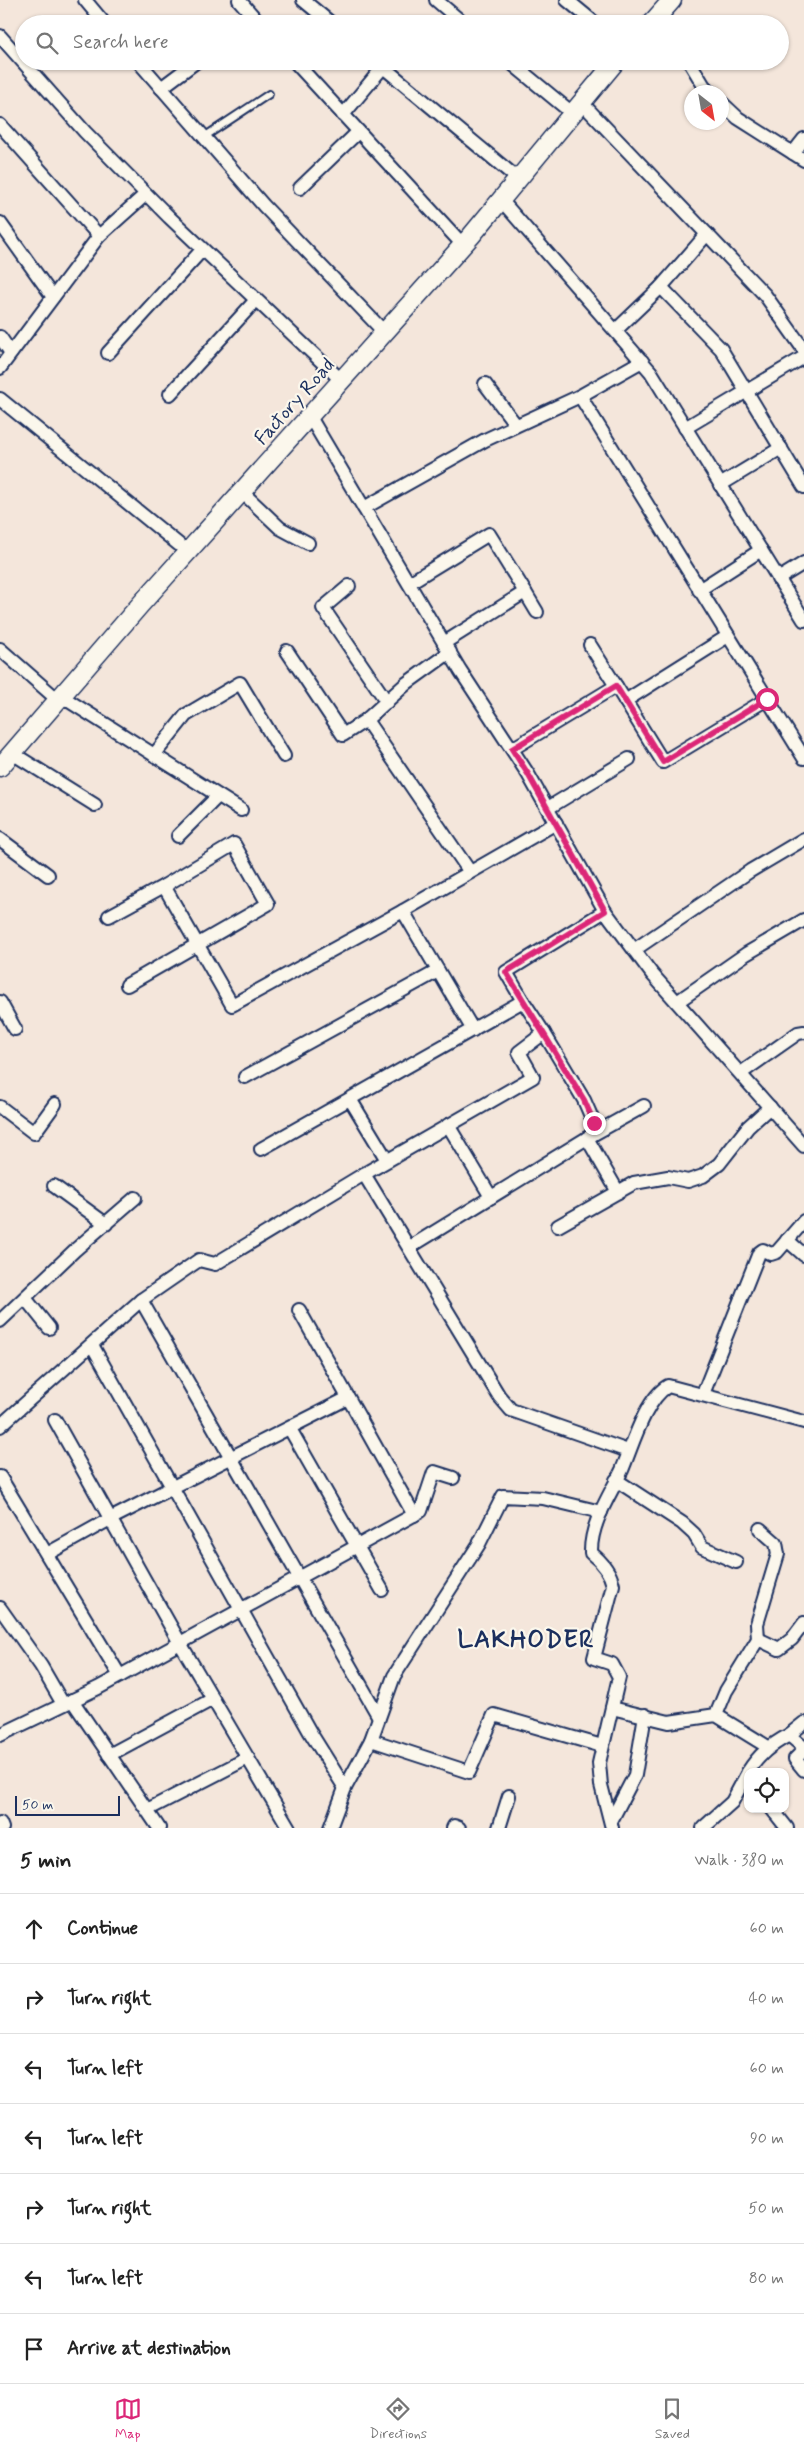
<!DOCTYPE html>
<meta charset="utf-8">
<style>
:root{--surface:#fff;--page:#f2f2f2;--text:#222;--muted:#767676;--line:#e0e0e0;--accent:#db2777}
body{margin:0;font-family:Mynerve,sans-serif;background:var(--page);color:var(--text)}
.controls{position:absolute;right:15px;bottom:15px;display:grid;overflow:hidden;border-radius:10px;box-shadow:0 1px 4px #0004}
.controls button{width:45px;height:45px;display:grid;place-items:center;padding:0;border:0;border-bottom:1px solid var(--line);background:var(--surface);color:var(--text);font:25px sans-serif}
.compass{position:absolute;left:684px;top:85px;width:45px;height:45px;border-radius:50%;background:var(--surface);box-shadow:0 1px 4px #0004;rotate:149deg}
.scale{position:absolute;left:15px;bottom:12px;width:105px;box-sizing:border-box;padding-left:5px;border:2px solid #1b2f5e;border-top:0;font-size:14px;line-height:18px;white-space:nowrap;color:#1b2f5e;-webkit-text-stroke:4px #fbf7ec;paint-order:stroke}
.stop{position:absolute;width:15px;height:15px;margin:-11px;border:4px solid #db2777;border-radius:50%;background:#fff}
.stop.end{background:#db2777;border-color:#fff;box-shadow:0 1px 5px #0008}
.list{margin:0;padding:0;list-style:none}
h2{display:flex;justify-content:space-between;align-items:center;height:65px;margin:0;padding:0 20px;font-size:21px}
h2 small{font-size:16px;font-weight:400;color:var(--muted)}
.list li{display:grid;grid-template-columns:32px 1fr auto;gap:15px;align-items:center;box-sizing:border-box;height:70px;padding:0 20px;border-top:1px solid var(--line)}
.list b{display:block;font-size:19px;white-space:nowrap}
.list em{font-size:16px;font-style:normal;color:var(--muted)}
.icon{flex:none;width:28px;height:28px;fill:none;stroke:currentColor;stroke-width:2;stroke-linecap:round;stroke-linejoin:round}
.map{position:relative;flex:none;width:804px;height:1828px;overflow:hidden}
.search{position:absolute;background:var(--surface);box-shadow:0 1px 4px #0004;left:15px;right:15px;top:15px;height:55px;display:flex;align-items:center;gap:12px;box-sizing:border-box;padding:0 18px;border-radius:28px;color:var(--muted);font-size:19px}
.sheet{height:555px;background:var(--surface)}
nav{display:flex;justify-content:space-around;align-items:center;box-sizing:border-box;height:70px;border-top:1px solid var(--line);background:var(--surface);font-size:14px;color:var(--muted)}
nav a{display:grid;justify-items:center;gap:2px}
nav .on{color:var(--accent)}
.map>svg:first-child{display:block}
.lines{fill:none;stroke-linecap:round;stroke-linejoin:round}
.lane-casing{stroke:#1b2f5e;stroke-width:10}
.street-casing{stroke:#1b2f5e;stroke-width:16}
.secondary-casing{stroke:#1b2f5e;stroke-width:21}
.lane{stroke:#fbf7ec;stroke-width:6}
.street{stroke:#fbf7ec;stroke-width:12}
.secondary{stroke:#fbf7ec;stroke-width:18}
.route{stroke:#db2777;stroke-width:6}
.labels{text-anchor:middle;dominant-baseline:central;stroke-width:4.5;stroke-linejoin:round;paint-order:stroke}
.street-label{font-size:20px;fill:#1b2f5e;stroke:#fbf7ec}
.district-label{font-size:25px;font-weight:bold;letter-spacing:1px;fill:#1b2f5e;stroke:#fbf7ec}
</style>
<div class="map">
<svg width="804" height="1828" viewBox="0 0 804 1828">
<rect width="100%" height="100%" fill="#f4e6db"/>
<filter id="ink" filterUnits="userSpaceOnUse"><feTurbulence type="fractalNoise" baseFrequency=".02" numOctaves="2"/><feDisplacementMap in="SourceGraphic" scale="10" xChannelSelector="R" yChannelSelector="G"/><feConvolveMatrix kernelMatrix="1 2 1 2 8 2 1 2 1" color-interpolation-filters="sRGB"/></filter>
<g filter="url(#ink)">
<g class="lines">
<defs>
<polyline id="lane" points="204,137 269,94"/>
<g id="street">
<polyline points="85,0 105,24"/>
<polyline points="239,0 260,24"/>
<polyline points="303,0 332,24"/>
<polyline points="436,0 464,24"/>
<polyline points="567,0 596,24"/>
<polyline points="661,13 667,24"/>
<polyline points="0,36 85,132 169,217 342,381"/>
<polyline points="138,61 264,206 385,333"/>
<polyline points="294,61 463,245"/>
<polyline points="376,61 518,179"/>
<polyline points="509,61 572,113"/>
<polyline points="689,61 704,86 711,92"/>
<polyline points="161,88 197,61"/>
<polyline points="581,102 765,295 804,350"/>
<polyline points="722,103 738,118 804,160"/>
<polyline points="343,115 383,67"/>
<polyline points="0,125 99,236"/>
<polyline points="793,153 804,139"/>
<polyline points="300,188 358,132"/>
<polyline points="501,200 651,372 804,620"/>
<polyline points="0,223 53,297"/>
<polyline points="707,234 661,287 721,349 804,487"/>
<polyline points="616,330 661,287"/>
<polyline points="0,337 11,353"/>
<polyline points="108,353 202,250"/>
<polyline points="0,368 99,236 146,194"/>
<polyline points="485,384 516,425"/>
<polyline points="170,394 256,300"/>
<polyline points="580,396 642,361"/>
<polyline points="0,399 188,552"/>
<polyline points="310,417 460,670 528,774 605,911 652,974 804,1146"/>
<polyline points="685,428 804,357"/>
<polyline points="720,485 781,448"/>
<polyline points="242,492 280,528 308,543"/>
<polyline points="364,508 485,440 580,396 804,758"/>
<polyline points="778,579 804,563"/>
<polyline points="409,583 489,534 525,592 444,643"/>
<polyline points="349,586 323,608 387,702"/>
<polyline points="699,590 761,550"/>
<polyline points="525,592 537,612"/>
<polyline points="0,649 58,700"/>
<polyline points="287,651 343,735 366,720"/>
<polyline points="450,652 407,683 366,720 470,872"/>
<polyline points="616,686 663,762 767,699"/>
<polyline points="61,696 241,810"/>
<polyline points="625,701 728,636"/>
<polyline points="512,749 616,686 590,645"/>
<polyline points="12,753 95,805"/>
<polyline points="154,755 186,715 240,683 284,756"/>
<polyline points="548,808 629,759"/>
<polyline points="178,836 218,796"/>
<polyline points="0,839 48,875"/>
<polyline points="109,916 164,886 232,1005 403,911"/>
<polyline points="634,950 750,871 804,839"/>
<polyline points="127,985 268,904 234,844 164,886"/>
<polyline points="523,1001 506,972 605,911"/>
<polyline points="0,1002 15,1029"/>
<polyline points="677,1002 746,954 804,920"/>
<polyline points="473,1030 403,911 556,823"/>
<polyline points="741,1073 798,1033 804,1032"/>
<polyline points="245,1077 438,971"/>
<polyline points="350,1099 387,1160"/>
<polyline points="0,1107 34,1133 55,1104"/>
<polyline points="448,1125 491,1197"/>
<polyline points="592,1135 644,1106"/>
<polyline points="587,1138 618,1192"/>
<polyline points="261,1149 523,1001 544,1033"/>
<polyline points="54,1186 106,1224"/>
<polyline points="558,1226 634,1183 668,1177 688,1181 703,1176 719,1164 748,1127 770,1107"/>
<polyline points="787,1240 804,1255"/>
<polyline points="410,1247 592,1135 594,1123 584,1100 544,1033 519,1052 533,1077 364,1174 499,1396 511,1410 628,1451"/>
<polyline points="25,1298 49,1328"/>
<polyline points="141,1300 379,1717"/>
<polyline points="299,1310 414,1515"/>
<polyline points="0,1321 75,1250 135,1198"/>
<polyline points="92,1345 310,1732 345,1788"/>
<polyline points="703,1394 759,1253 763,1250 771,1254 777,1252 804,1221"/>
<polyline points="55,1420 180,1643 289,1828"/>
<polyline points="0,1426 141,1300 199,1260 215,1264 364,1174"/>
<polyline points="290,1429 382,1590"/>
<polyline points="0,1477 120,1676"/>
<polyline points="616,1480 682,1523 694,1534 702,1547 736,1562"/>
<polyline points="47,1554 110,1519 348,1398"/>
<polyline points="0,1608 41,1666 63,1704"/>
<polyline points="758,1639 757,1624 778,1554 776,1543 760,1529"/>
<polyline points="72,1700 159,1828"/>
<polyline points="612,1708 669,1722 716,1715 768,1747"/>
<polyline points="716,1715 726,1691 758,1639 779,1649 792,1639 804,1623"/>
<polyline points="0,1735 98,1688 421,1511 434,1472 453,1478"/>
<polyline points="789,1735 804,1723"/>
<polyline points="371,1740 469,1772 494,1715 602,1746"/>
<polyline points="109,1755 213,1699"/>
<path d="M748,1772C759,1754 771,1745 789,1735L802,1746L803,1751L795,1759L804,1770"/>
<polyline points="772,1809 787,1828"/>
<polyline points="147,1810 248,1758"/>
<polyline points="611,1821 635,1775 645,1715"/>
<polyline points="0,1823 2,1828"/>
<polyline points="330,1828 345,1788 371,1740 394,1676 479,1544 503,1496 543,1498 601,1512"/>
<polyline points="453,1828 454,1826 459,1828"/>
<polyline points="499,1828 509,1796"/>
<path d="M612,1828L601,1785L599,1763L619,1677L612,1664L594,1658L613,1585C610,1571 601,1561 591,1553C590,1524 610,1495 622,1470C632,1447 645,1399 668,1386L804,1422"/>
<polyline points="703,1828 732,1802 748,1772"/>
</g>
<g id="secondary">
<polyline points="651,24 672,0"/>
<polyline points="0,767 140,605 471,236 616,61"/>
</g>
</defs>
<!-- lane casing -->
<use href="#lane" class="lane-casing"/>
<!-- street casing -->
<use href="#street" class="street-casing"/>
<!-- secondary casing -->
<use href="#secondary" class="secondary-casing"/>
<!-- lane -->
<use href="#lane" class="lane"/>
<!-- street -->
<use href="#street" class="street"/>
<!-- secondary -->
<use href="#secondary" class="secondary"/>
</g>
</g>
<g class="lines" filter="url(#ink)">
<!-- route -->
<polyline class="route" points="594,1123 584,1100 506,972 605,911 528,774 512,749 616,686 663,762 767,699"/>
</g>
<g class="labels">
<!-- street labels -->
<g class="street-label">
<text transform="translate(295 402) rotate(-48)">Factory Road</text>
</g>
<!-- district labels -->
<g class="district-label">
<text x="526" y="1640">LAKHODER</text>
</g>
</g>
</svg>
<div class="controls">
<button><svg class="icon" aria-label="locate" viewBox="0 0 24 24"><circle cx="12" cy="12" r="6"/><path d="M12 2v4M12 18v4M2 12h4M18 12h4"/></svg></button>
</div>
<svg class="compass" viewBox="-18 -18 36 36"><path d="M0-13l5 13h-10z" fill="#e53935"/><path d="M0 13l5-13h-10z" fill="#767676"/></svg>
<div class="scale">50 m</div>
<div class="stop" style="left:767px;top:699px"></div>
<div class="stop end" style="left:594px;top:1123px"></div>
<div class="search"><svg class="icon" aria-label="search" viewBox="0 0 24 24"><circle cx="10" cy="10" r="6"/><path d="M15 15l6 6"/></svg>Search here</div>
</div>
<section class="sheet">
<h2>5 min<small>Walk · 380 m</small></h2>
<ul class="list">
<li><svg class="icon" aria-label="ahead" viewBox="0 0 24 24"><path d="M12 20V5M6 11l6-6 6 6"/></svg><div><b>Continue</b></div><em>60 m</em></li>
<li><svg class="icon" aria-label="right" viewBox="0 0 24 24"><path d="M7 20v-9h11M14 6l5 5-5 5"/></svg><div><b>Turn right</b></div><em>40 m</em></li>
<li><svg class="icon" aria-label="left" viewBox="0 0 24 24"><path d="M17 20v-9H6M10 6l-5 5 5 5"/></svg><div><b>Turn left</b></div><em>60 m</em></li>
<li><svg class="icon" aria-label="left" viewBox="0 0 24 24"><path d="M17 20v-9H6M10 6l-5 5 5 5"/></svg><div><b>Turn left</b></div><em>90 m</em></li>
<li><svg class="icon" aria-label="right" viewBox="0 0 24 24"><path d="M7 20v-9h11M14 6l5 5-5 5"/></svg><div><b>Turn right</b></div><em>50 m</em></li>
<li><svg class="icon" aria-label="left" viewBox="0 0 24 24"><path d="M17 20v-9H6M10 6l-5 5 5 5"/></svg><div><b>Turn left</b></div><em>80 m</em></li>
<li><svg class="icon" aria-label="arrive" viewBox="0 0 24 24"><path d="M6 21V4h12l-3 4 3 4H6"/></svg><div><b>Arrive at destination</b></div></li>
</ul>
</section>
<nav>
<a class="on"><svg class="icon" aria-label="map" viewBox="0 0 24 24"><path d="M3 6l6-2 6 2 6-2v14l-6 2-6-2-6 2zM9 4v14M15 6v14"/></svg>Map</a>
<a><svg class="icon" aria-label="directions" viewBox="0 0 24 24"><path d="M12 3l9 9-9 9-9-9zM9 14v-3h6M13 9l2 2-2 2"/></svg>Directions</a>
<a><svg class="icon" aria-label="saved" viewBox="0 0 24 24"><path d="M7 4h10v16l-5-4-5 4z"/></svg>Saved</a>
</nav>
